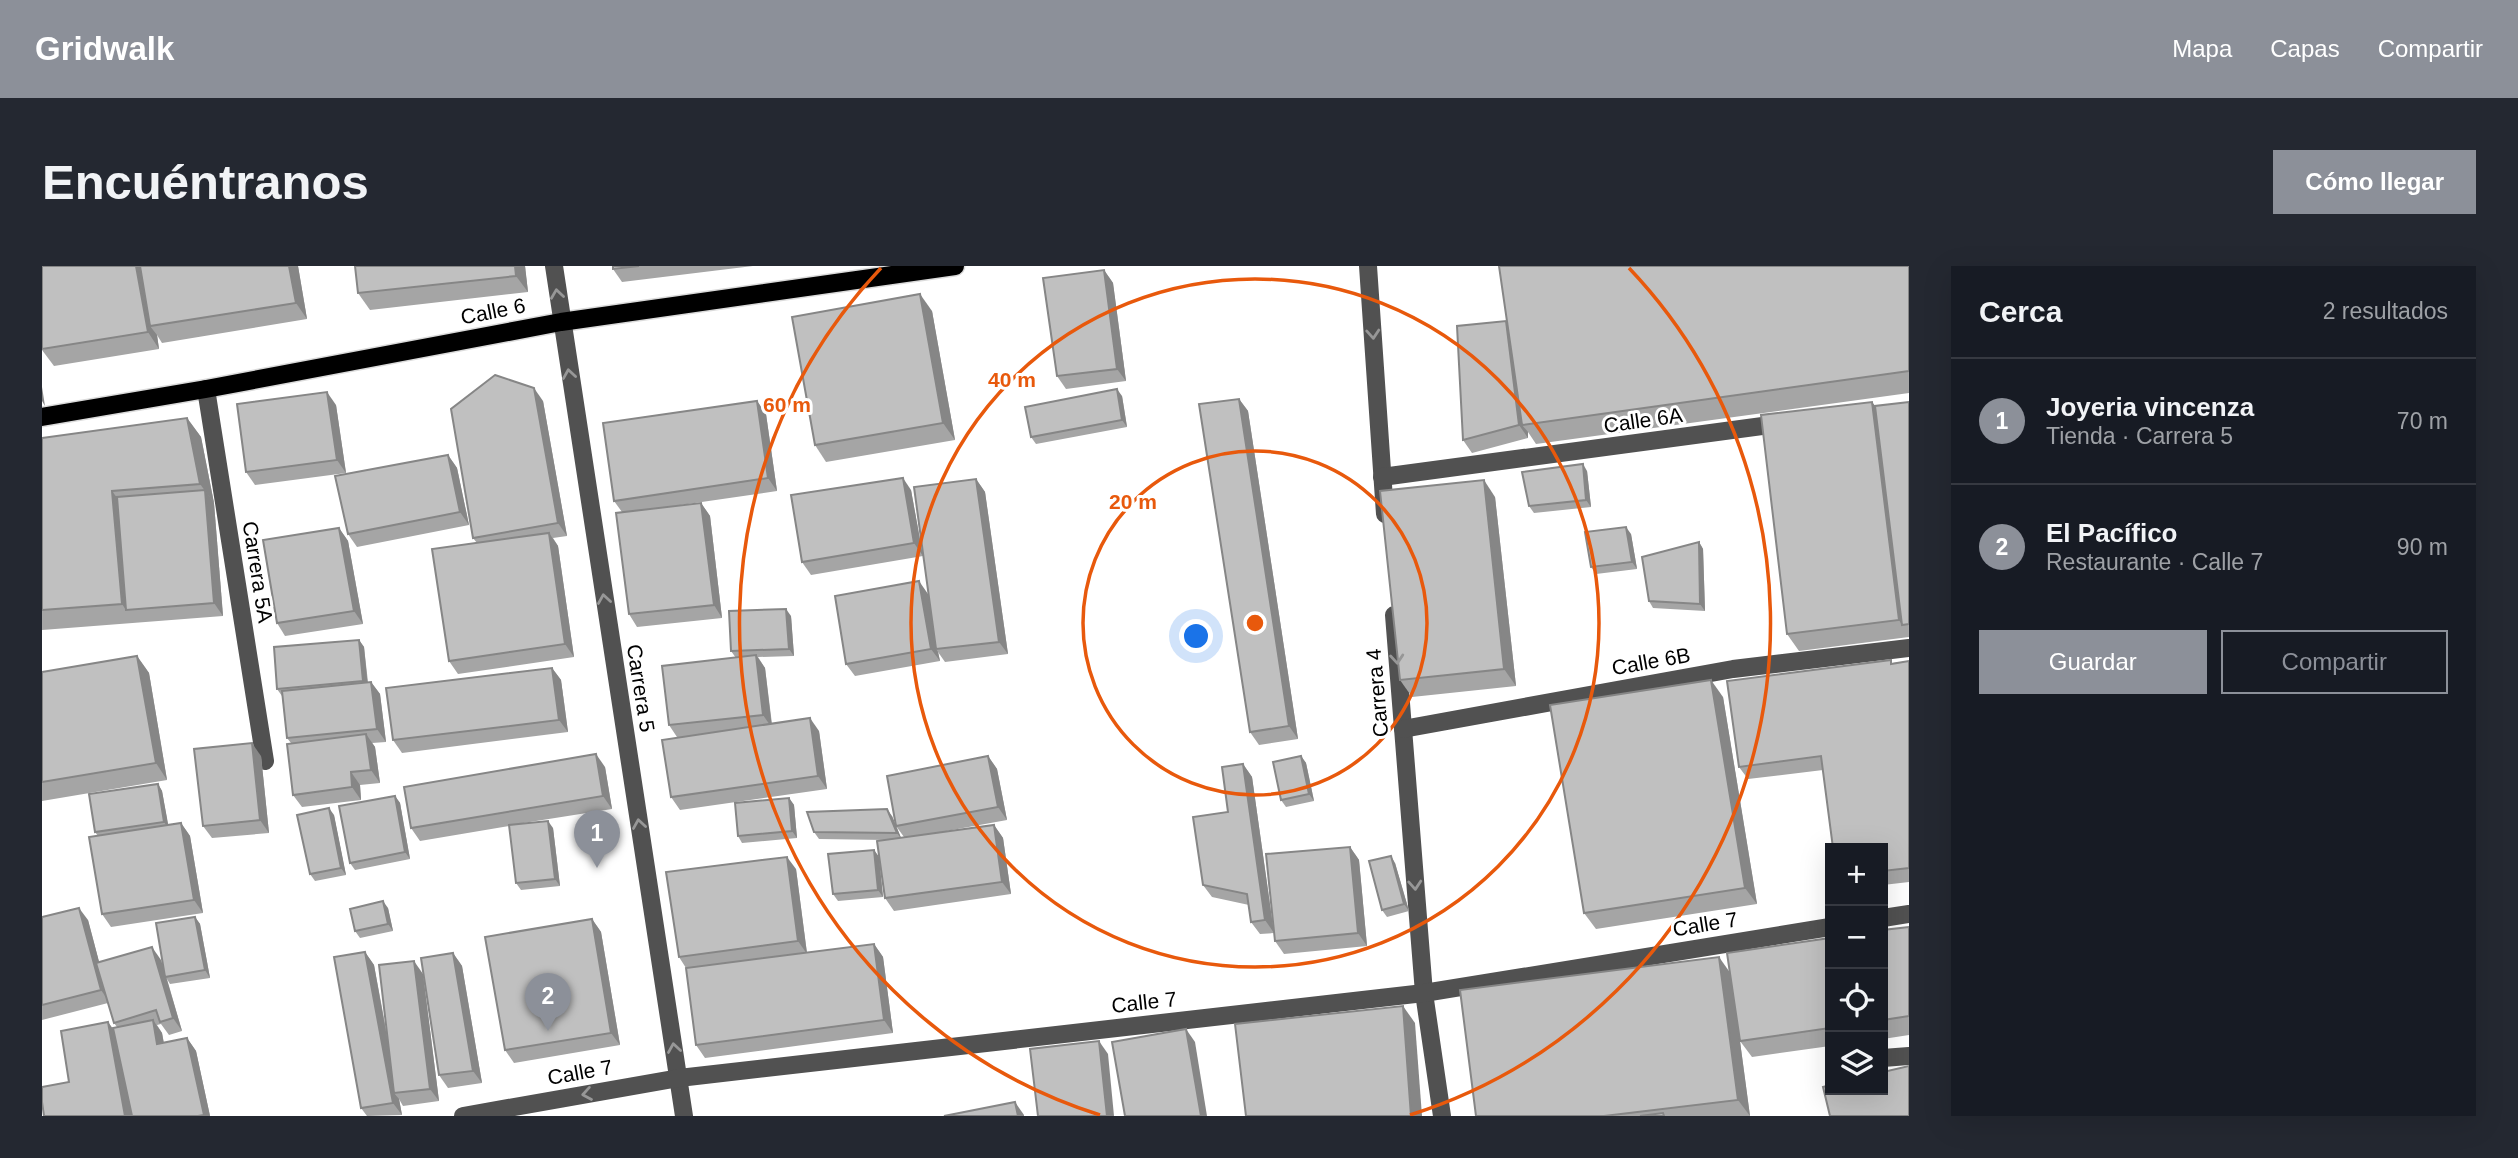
<!DOCTYPE html>
<html lang="es">
<meta charset="utf-8">
<style>
:root{--surface:#171b24;--page:#242831;--text:#f1f3f6;--muted:#9ea1a6;--line:#363941;--accent:#8c9099}
body{margin:0;font-family:Helvetica,sans-serif;background:var(--page);color:var(--text)}
.controls{position:absolute;right:21px;bottom:21px;display:grid;overflow:hidden;border-radius:0px;box-shadow:0 7px 28px #0002}
.controls button{width:63px;height:63px;display:grid;place-items:center;padding:0;border:0;border-bottom:2px solid var(--line);background:var(--surface);color:var(--text);font:35px sans-serif}
.you{position:absolute;left:1155px;top:371px;width:24px;height:24px;margin:-18px;border:5px solid #fff;border-radius:50%;background:#1a73e8;box-shadow:0 0 0 10px #1a73e833}
.badge{display:grid;place-items:center;width:46px;height:46px;border-radius:50%;background:var(--accent);color:#fff;font-size:23px;font-weight:700}
.pin{position:absolute;translate:-50% -58px;filter:drop-shadow(0 2px 4px #0008)}
.pin::after{content:'';position:absolute;top:37px;width:24px;height:21px;background:inherit;clip-path:polygon(0 0,100% 0,50% 100%)}
.list{margin:0;padding:0;list-style:none}
h2{display:flex;justify-content:space-between;align-items:center;height:91px;margin:0;padding:0 28px;font-size:30px}
h2 small{font-size:23px;font-weight:400;color:var(--muted)}
.list li{display:grid;grid-template-columns:46px 1fr auto;gap:21px;align-items:center;box-sizing:border-box;height:126px;padding:0 28px;border-top:2px solid var(--line)}
.list b{display:block;font-size:26px;white-space:nowrap}
.list p{margin:0;font-size:23px;white-space:nowrap;color:var(--muted)}
.list em{font-size:23px;font-style:normal;color:var(--muted)}
.actions{display:flex;gap:14px;padding:21px 28px}
.actions a{flex:1;padding:16px 0;border:2px solid var(--accent);border-radius:0px;text-align:center;font-size:24px;color:var(--accent)}
.actions .main{background:var(--accent);color:#fff}
.icon{flex:none;width:38px;height:38px;fill:none;stroke:currentColor;stroke-width:2;stroke-linecap:round;stroke-linejoin:round}
.map{position:relative;flex:none;width:1867px;height:850px;overflow:hidden;border-radius:0px}
header{display:flex;align-items:center;gap:42px;box-sizing:border-box;height:98px;padding:0 35px;background:var(--accent);color:#fff}
header strong{font-size:33px}
nav{display:flex;gap:38px;margin-inline-start:auto;font-size:24px}
.intro{display:flex;align-items:center;justify-content:space-between;box-sizing:border-box;height:168px;padding:0 42px}
h1{margin:0;font-size:49px}
.button{padding:18px 32px;border-radius:0px;background:var(--accent);color:#fff;font-size:24px;font-weight:700}
main{display:flex;gap:42px;padding:0 42px}
aside{flex:1;background:var(--surface);border-radius:0px;box-shadow:0 7px 28px #0002}
.map>svg:first-child{display:block}
.lines{fill:none;stroke-linecap:round;stroke-linejoin:round}
.major-casing{stroke:#dbdbdb;stroke-width:21}
.minor{stroke:#515151;stroke-width:18}
.major{stroke:#000;stroke-width:18}
.wall{fill:#a5a5a5}
.shaded-wall{fill:#868686}
.building{fill:#c0c0c0;stroke:#868686;stroke-width:2}
.oneway{stroke:#979797}
.ring{fill:none;stroke:#e8590c;stroke-width:3.5}
.labels{text-anchor:middle;dominant-baseline:central;stroke-width:6;stroke-linejoin:round;paint-order:stroke}
.street-label{font-size:21px;fill:#000;stroke:#fff}
.centre{fill:#e8590c;stroke:#fff;stroke-width:3.5}
.ring-label{font-size:21px;text-anchor:middle;font-weight:bold;fill:#e8590c;stroke:#fff;stroke-width:6;stroke-linejoin:round;paint-order:stroke}
</style>
<header>
<strong>Gridwalk</strong>
<nav><a>Mapa</a><a>Capas</a><a>Compartir</a></nav>
</header>
<div class="intro"><h1>Encuéntranos</h1><a class="button">Cómo llegar</a></div>
<main>
<div class="map">
<svg width="1867" height="850" viewBox="0 0 1867 850">
<rect width="100%" height="100%" fill="#fff"/>
<g class="lines">
<defs>
<polyline id="major" points="0,151 164,123 519,56 913,0"/>
</defs>
<!-- major casing -->
<use href="#major" class="major-casing"/>
<!-- minor -->
<g class="minor">
<polyline points="512,0 642,850"/>
<polyline points="1326,0 1343,248"/>
<polyline points="164,123 223,495"/>
<polyline points="1340,211 1743,157"/>
<polyline points="1352,349 1382,727 1400,850"/>
<polyline points="1361,463 1691,403 1867,382"/>
<polyline points="1841,652 1867,648"/>
<polyline points="1841,792 1867,790"/>
<polyline points="421,850 637,812 1382,727 1788,661"/>
</g>
<!-- major -->
<use href="#major" class="major"/>
</g>
<!-- wall -->
<g class="wall">
<polygon points="256,0 265,53 120,77 115,69 117,83 12,100 0,84"/>
<polygon points="313,0 483,0 486,26 328,44 316,27"/>
<polygon points="571,0 711,0 580,16 571,3"/>
<polygon points="1867,0 1867,127 1494,178 1486,166 1486,172 1430,187 1421,174 1465,57"/>
<polygon points="1062,4 1071,17 1084,115 1024,123 1015,110"/>
<polygon points="890,45 913,174 784,196 773,179"/>
<polygon points="1080,130 1085,161 994,178 989,171"/>
<polygon points="1197,133 1206,145 1256,473 1217,479 1208,466"/>
<polygon points="501,135 525,270 511,272 516,280 532,391 416,408 407,395 435,277 431,272"/>
<polygon points="715,135 724,148 735,225 625,241 659,237 668,250 680,352 595,361 587,348 580,246 572,235"/>
<polygon points="1830,136 1833,140 1867,136 1867,371 1757,385 1745,368"/>
<polygon points="294,139 304,207 213,219 204,206"/>
<polygon points="145,152 159,171 172,237 181,350 0,364 0,172"/>
<polygon points="406,189 415,202 427,259 315,281 306,268"/>
<polygon points="1545,205 1549,241 1492,247 1487,240"/>
<polygon points="934,213 943,226 966,388 903,396 896,386 898,395 813,410 804,398 886,328 890,351"/>
<polygon points="869,224 881,290 769,309 760,296"/>
<polygon points="1453,231 1474,420 1370,431 1358,414"/>
<polygon points="297,262 306,275 321,358 243,370 235,357"/>
<polygon points="1589,268 1595,303 1554,308 1549,301"/>
<polygon points="1657,276 1661,283 1663,345 1611,342 1607,335"/>
<polygon points="749,350 752,390 716,391 723,402 730,458 777,465 785,523 638,544 629,531 635,471 627,459 694,392 689,385"/>
<polygon points="317,374 322,381 326,416 329,416 338,428 344,476 330,477 333,481 338,517 318,519 319,534 260,541 251,529 249,477 245,472 240,430 235,423"/>
<polygon points="95,390 107,407 125,514 0,535 0,406"/>
<polygon points="1867,395 1867,616 1841,619 1841,582 1781,504 1706,513 1697,501 1851,397"/>
<polygon points="510,402 519,414 526,466 360,487 351,474"/>
<polygon points="1681,431 1715,638 1554,663 1542,647"/>
<polygon points="219,490 227,567 170,572 161,560"/>
<polygon points="946,490 955,503 965,554 899,566 952,559 961,572 969,628 852,645 843,632 844,574 777,573 772,566 850,550 859,572 862,571 854,560"/>
<polygon points="1259,490 1264,497 1272,535 1244,541 1239,534"/>
<polygon points="1201,498 1210,511 1232,667 1218,668 1209,656 1207,639 1170,631 1161,619 1186,546"/>
<polygon points="563,501 570,543 475,558 511,562 518,620 479,624 474,617 467,560 378,575 369,562"/>
<polygon points="116,518 120,525 126,559 139,557 148,570 161,647 69,661 60,648 56,570 53,566"/>
<polygon points="353,530 358,537 368,593 313,604 308,597"/>
<polygon points="747,532 752,539 755,572 700,577 696,570"/>
<polygon points="292,549 304,609 273,615 268,608"/>
<polygon points="1308,581 1317,594 1325,680 1242,688 1233,675"/>
<polygon points="832,584 837,591 841,631 796,635 791,628"/>
<polygon points="1353,597 1367,645 1345,651 1340,644"/>
<polygon points="754,603 765,687 832,678 841,691 851,767 663,792 654,779 644,702 637,691"/>
<polygon points="346,642 351,665 318,672 313,665"/>
<polygon points="0,651 46,654 57,696 119,694 122,705 153,651 158,658 168,712 128,718 125,713 140,765 127,769 119,758 115,759 120,767 122,777 145,772 154,785 168,850 90,850 87,833 27,816 66,756 71,763 75,761 72,757 66,737 0,754"/>
<polygon points="550,653 559,666 578,779 472,797 463,784"/>
<polygon points="1867,661 1867,769 1841,773 1841,664"/>
<polygon points="1788,672 1788,780 1710,791 1698,775 1694,746 1708,850 1434,850 1688,707"/>
<polygon points="323,686 332,699 347,779 381,708 397,835 361,840 357,833 360,849 325,850 319,842"/>
<polygon points="411,687 420,700 440,817 406,822 397,809"/>
</g>
<!-- shaded-wall -->
<g class="shaded-wall">
<polygon points="94,0 103,0 108,60 115,69 117,83 106,66"/>
<polygon points="247,0 256,0 265,53 254,37"/>
<polygon points="473,0 483,0 486,26 474,10"/>
<polygon points="1062,4 1071,17 1084,115 1075,103"/>
<polygon points="878,28 890,45 913,174 901,157"/>
<polygon points="1464,55 1473,68 1480,159 1486,166 1486,172 1477,159"/>
<polygon points="0,121 3,140 0,135"/>
<polygon points="492,122 501,135 525,270 516,257"/>
<polygon points="1075,123 1080,130 1085,161 1080,154"/>
<polygon points="285,126 294,139 304,207 295,194"/>
<polygon points="1197,133 1206,145 1256,473 1247,460"/>
<polygon points="715,135 724,148 735,225 726,212"/>
<polygon points="1830,136 1842,153 1860,359 1857,354"/>
<polygon points="145,152 159,171 172,237 158,218"/>
<polygon points="406,189 415,202 427,259 418,246"/>
<polygon points="1541,198 1545,205 1549,241 1544,234"/>
<polygon points="861,212 869,224 881,290 872,277"/>
<polygon points="934,213 943,226 966,388 957,376"/>
<polygon points="1442,214 1453,231 1474,420 1462,403"/>
<polygon points="163,224 172,237 181,350 172,337"/>
<polygon points="70,225 84,244 84,344 80,338"/>
<polygon points="659,237 668,250 680,352 672,339"/>
<polygon points="1584,261 1589,268 1595,303 1590,296"/>
<polygon points="297,262 306,275 321,358 312,345"/>
<polygon points="507,267 516,280 532,391 523,378"/>
<polygon points="1657,276 1661,283 1663,345 1658,338"/>
<polygon points="877,315 886,328 896,383 894,383 896,386 898,395 889,383"/>
<polygon points="744,343 749,350 752,390 747,383"/>
<polygon points="317,374 322,381 326,422 321,415"/>
<polygon points="714,389 723,402 730,462 721,449"/>
<polygon points="95,390 107,407 125,514 114,497"/>
<polygon points="510,402 519,414 526,466 517,454"/>
<polygon points="1669,414 1681,431 1715,638 1703,622"/>
<polygon points="329,416 338,428 344,476 335,463"/>
<polygon points="768,452 777,465 785,523 776,510"/>
<polygon points="324,468 333,481 338,517 329,504"/>
<polygon points="210,477 219,490 227,567 218,554"/>
<polygon points="554,488 563,501 570,543 561,530"/>
<polygon points="946,490 955,503 965,554 956,541"/>
<polygon points="1259,490 1264,497 1272,535 1267,528"/>
<polygon points="1201,498 1210,511 1232,667 1223,654"/>
<polygon points="309,506 318,519 319,534 310,521"/>
<polygon points="116,518 120,525 127,563 122,556"/>
<polygon points="353,530 358,537 368,593 363,586"/>
<polygon points="747,532 752,539 755,572 750,565"/>
<polygon points="287,542 292,549 304,609 299,602"/>
<polygon points="845,543 850,550 860,574 855,567"/>
<polygon points="506,555 511,562 518,620 513,613"/>
<polygon points="139,557 148,570 161,647 152,634"/>
<polygon points="952,559 961,572 969,628 960,616"/>
<polygon points="1308,581 1317,594 1325,680 1316,667"/>
<polygon points="832,584 837,591 841,631 836,624"/>
<polygon points="1349,590 1353,597 1367,645 1362,638"/>
<polygon points="745,591 754,603 765,688 756,675"/>
<polygon points="341,635 346,642 351,665 346,658"/>
<polygon points="37,642 46,654 68,737 59,724"/>
<polygon points="153,651 158,658 168,712 163,704"/>
<polygon points="550,653 559,666 578,779 569,767"/>
<polygon points="832,678 841,691 851,767 842,754"/>
<polygon points="110,681 119,694 140,765 131,752"/>
<polygon points="323,686 332,699 355,827 352,827 357,833 360,849 351,837"/>
<polygon points="411,687 420,700 440,817 431,805"/>
<polygon points="1677,691 1689,708 1708,850 1696,834"/>
<polygon points="372,695 381,708 397,835 388,823"/>
<polygon points="1361,740 1373,757 1380,850 1369,850"/>
<polygon points="111,754 120,767 124,791 115,778"/>
<polygon points="66,756 75,769 90,850 83,850"/>
<polygon points="1144,763 1153,776 1165,850 1159,850"/>
<polygon points="145,772 154,785 168,850 162,850 162,849"/>
<polygon points="1057,775 1066,788 1072,850 1065,850"/>
<polygon points="973,836 982,849 982,850 976,850"/>
</g>
<!-- building -->
<g class="building">
<polygon points="0,0 94,0 106,66 0,83"/>
<polygon points="98,0 247,0 254,37 108,60"/>
<polygon points="313,0 473,0 474,10 316,27"/>
<polygon points="571,0 597,0 571,3"/>
<polygon points="1457,0 1867,0 1867,105 1480,159"/>
<polygon points="1062,4 1075,103 1015,110 1001,12"/>
<polygon points="878,28 901,157 773,179 750,51"/>
<polygon points="1464,55 1477,159 1421,174 1415,60"/>
<polygon points="453,109 492,122 516,257 431,272 409,143"/>
<polygon points="1075,123 1080,154 989,171 983,141"/>
<polygon points="285,126 295,194 204,206 195,138"/>
<polygon points="1197,133 1247,460 1208,466 1157,138"/>
<polygon points="715,135 726,212 572,235 561,157"/>
<polygon points="1830,136 1857,354 1745,368 1719,149"/>
<polygon points="1867,136 1867,358 1860,359 1833,140"/>
<polygon points="145,152 158,218 70,225 80,338 0,344 0,172"/>
<polygon points="406,189 418,246 306,268 293,210"/>
<polygon points="1541,198 1544,234 1487,240 1480,206"/>
<polygon points="861,212 872,277 760,296 749,229"/>
<polygon points="934,213 957,376 894,383 872,221"/>
<polygon points="1442,214 1462,403 1358,414 1338,225"/>
<polygon points="163,224 172,337 84,344 75,231"/>
<polygon points="659,237 672,339 587,348 574,247"/>
<polygon points="1584,261 1590,296 1549,301 1543,266"/>
<polygon points="297,262 312,345 235,357 221,274"/>
<polygon points="507,267 523,378 407,395 390,283"/>
<polygon points="1657,276 1658,338 1607,335 1600,291"/>
<polygon points="877,315 889,383 804,398 793,330"/>
<polygon points="744,343 747,383 689,385 687,345"/>
<polygon points="317,374 321,415 235,423 232,381"/>
<polygon points="714,389 721,449 627,459 620,400"/>
<polygon points="95,390 114,497 0,516 0,406"/>
<polygon points="1849,394 1849,398 1867,395 1867,602 1841,605 1841,582 1791,582 1779,490 1697,501 1685,415"/>
<polygon points="510,402 517,454 351,474 344,422"/>
<polygon points="1669,414 1703,622 1542,647 1508,439"/>
<polygon points="329,416 335,463 245,472 240,425"/>
<polygon points="768,452 776,510 629,531 620,474"/>
<polygon points="324,468 329,504 309,506 310,521 251,529 245,478"/>
<polygon points="210,477 218,554 161,560 152,483"/>
<polygon points="554,488 561,530 369,562 362,521"/>
<polygon points="946,490 956,541 854,560 845,510"/>
<polygon points="1259,490 1267,528 1239,534 1231,496"/>
<polygon points="1201,498 1223,654 1209,656 1205,628 1161,619 1151,551 1186,546 1180,501"/>
<polygon points="116,518 122,556 53,566 47,528"/>
<polygon points="353,530 363,586 308,597 297,540"/>
<polygon points="747,532 750,565 696,570 693,537"/>
<polygon points="287,542 299,602 268,608 255,549"/>
<polygon points="845,543 855,567 772,566 765,546"/>
<polygon points="506,555 513,613 474,617 467,559"/>
<polygon points="139,557 152,634 60,648 47,571"/>
<polygon points="952,559 960,616 843,632 835,575"/>
<polygon points="1308,581 1316,667 1233,675 1224,588"/>
<polygon points="832,584 836,624 791,628 786,588"/>
<polygon points="1349,590 1362,638 1340,644 1327,595"/>
<polygon points="745,591 756,675 637,691 624,606"/>
<polygon points="341,635 346,658 313,665 308,643"/>
<polygon points="37,642 59,724 0,739 0,651"/>
<polygon points="153,651 163,704 123,711 114,657"/>
<polygon points="550,653 569,767 463,784 443,671"/>
<polygon points="1867,661 1867,750 1841,754 1841,664"/>
<polygon points="1788,672 1788,762 1698,775 1685,687"/>
<polygon points="832,678 842,754 654,779 644,702"/>
<polygon points="110,681 131,752 118,756 114,744 72,757 54,697"/>
<polygon points="323,686 351,837 319,842 292,691"/>
<polygon points="411,687 431,805 397,809 379,692"/>
<polygon points="1677,691 1696,834 1562,850 1434,850 1418,724"/>
<polygon points="372,695 388,823 352,827 337,699"/>
<polygon points="1361,740 1369,850 1204,850 1193,758"/>
<polygon points="111,754 115,778 145,772 162,849 156,850 90,850 71,762"/>
<polygon points="66,756 83,850 2,850 0,836 0,821 27,816 19,765"/>
<polygon points="1144,763 1159,850 1083,850 1070,776"/>
<polygon points="1057,775 1065,850 996,850 988,783"/>
<polygon points="1867,800 1867,850 1788,850 1781,821 1788,819 1788,824 1841,824 1841,806"/>
<polygon points="973,836 976,850 902,850"/>
<polygon points="1621,847 1622,850 1598,850"/>
</g>
<!-- one-way arrows -->
<defs><path id="oneway-chevron" d="M-2-3.5L2.5 0L-2 3.5" fill="none" stroke-width="1.6" stroke-linecap="round" stroke-linejoin="round" transform="scale(1.75)"/></defs>
<g class="oneway">
<use href="#oneway-chevron" transform="translate(515 28) rotate(-98)"/>
<use href="#oneway-chevron" transform="translate(1331 68) rotate(86)"/>
<use href="#oneway-chevron" transform="translate(527 108) rotate(-99)"/>
<use href="#oneway-chevron" transform="translate(562 333) rotate(-99)"/>
<use href="#oneway-chevron" transform="translate(1355 393) rotate(85)"/>
<use href="#oneway-chevron" transform="translate(597 558) rotate(-99)"/>
<use href="#oneway-chevron" transform="translate(1373 619) rotate(86)"/>
<use href="#oneway-chevron" transform="translate(632 782) rotate(-99)"/>
<use href="#oneway-chevron" transform="translate(545 828) rotate(170)"/>
</g>
<!-- distance rings -->
<g class="ring">
<circle cx="1213" cy="357" r="172"/>
<circle cx="1213" cy="357" r="344"/>
<path d="M1058 849A516 516 0 0 1 839 2M1587 2A516 516 0 0 1 1368 849"/>
</g>
<g class="labels">
<!-- street labels -->
<g class="street-label">
<text transform="translate(451 45) rotate(-11)">Calle 6</text>
<text transform="translate(1601 154) rotate(-8)">Calle 6A</text>
<text transform="translate(216 306) rotate(81)">Carrera 5A</text>
<text transform="translate(1609 395) rotate(-10)">Calle 6B</text>
<text transform="translate(599 422) rotate(81)">Carrera 5</text>
<text transform="translate(1335 427) rotate(-95)">Carrera 4</text>
<text transform="translate(1663 658) rotate(-9)">Calle 7</text>
<text transform="translate(1102 736) rotate(-6)">Calle 7</text>
<text transform="translate(538 806) rotate(-10)">Calle 7</text>
</g>
</g>
<circle cx="1213" cy="357" r="10" class="centre"/>
<g class="ring-label">
<text x="970" y="121">40 m</text>
<text x="745" y="146">60 m</text>
<text x="1091" y="243">20 m</text>
</g>
</svg>
<div class="controls">
<button>+</button>
<button>−</button>
<button><svg class="icon" aria-label="locate" viewBox="0 0 24 24"><circle cx="12" cy="12" r="6"/><path d="M12 2v4M12 18v4M2 12h4M18 12h4"/></svg></button>
<button><svg class="icon" aria-label="layers" viewBox="0 0 24 24"><path d="M12 4l9 5-9 5-9-5zM3 14l9 5 9-5"/></svg></button>
</div>
<div class="you"></div>
<div class="pin badge" style="left:555px;top:602px">1</div>
<div class="pin badge" style="left:506px;top:765px">2</div>
</div>
<aside>
<h2>Cerca<small>2 resultados</small></h2>
<ul class="list">
<li><span class="badge">1</span><div><b>Joyeria vincenza</b><p>Tienda · Carrera 5</p></div><em>70 m</em></li>
<li><span class="badge">2</span><div><b>El Pacífico</b><p>Restaurante · Calle 7</p></div><em>90 m</em></li>
</ul>
<div class="actions"><a class="main">Guardar</a><a>Compartir</a></div>
</aside>
</main>
